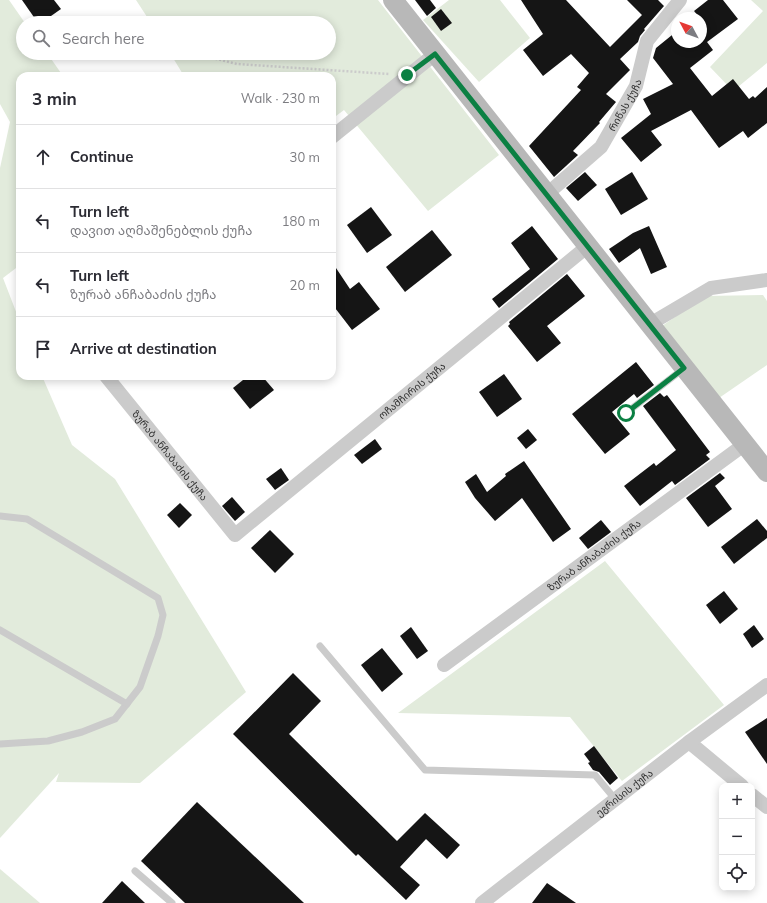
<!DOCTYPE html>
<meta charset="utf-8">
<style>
:root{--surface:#fff;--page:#f7f7f7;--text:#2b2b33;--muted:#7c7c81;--line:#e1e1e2}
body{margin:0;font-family:Mulish,"Noto Sans Georgian",sans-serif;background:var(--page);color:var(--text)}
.controls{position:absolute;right:12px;bottom:12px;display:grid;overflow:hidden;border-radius:8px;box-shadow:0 2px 10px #0003}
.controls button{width:36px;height:36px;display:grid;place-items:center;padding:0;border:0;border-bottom:1px solid var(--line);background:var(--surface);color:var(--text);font:20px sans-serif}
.compass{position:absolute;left:671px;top:12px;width:36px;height:36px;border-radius:50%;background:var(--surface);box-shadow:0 2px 10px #0003;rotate:311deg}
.stop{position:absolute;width:12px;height:12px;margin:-9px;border:3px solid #0b8043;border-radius:50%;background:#fff}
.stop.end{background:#0b8043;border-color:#fff;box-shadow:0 1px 4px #0008}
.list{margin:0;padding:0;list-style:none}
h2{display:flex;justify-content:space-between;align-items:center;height:52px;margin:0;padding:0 16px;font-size:17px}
h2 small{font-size:13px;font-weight:400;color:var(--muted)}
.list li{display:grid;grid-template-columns:26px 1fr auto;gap:12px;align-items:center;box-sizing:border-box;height:64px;padding:0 16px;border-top:1px solid var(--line)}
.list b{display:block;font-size:15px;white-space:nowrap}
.list p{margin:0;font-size:13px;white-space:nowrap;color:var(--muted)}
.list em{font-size:13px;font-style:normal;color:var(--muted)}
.icon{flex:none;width:22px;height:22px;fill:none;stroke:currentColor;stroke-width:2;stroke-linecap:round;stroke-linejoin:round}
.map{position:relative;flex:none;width:767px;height:903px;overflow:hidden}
.search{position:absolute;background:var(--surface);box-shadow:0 2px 10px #0003;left:16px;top:16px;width:320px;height:44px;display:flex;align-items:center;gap:10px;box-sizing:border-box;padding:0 14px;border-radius:22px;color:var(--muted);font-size:15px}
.panel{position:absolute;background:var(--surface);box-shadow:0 2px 10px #0003;left:16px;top:72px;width:320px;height:308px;border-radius:12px}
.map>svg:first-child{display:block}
.green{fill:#e2ebdc}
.building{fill:#151515}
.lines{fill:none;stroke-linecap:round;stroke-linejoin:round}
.path{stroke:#cbcbcb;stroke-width:2.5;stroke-dasharray:2 2;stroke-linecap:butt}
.lane{stroke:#cbcbcb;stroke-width:7}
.street{stroke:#cbcbcb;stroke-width:14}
.secondary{stroke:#b8b8b8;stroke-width:20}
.route{stroke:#0b8043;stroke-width:5}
.labels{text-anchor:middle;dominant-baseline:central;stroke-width:4;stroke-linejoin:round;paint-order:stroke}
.street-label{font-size:10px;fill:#2e2e2e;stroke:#fff}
</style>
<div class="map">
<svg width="767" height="903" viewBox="0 0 767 903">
<rect width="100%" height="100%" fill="#fff"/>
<!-- green -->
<g class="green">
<polygon points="0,0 9,0 25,23 23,23 23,53 47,53 63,76 20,76 20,265 3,278 20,322 20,376 42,376 72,445 115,479 246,692 140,783 56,782 59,773 0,838 0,168 10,122 0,104"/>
<polygon points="136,0 378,0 499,155 428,211 344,110 332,119 332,76 184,76 170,53 329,53 329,23 151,23"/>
<polygon points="449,0 500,0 530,38 479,82 423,20"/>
<polygon points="751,0 767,0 767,63 733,91 710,67 763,11"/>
<polygon points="763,295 767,301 767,365 719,398 662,326 705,296"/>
<polygon points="605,561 724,705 622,781 570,717 398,713"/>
<polygon points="0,869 40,903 0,903"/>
</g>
<!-- building -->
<g class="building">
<polygon points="22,0 54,0 61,9 41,23 38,23"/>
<polygon points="415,0 430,0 436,8 427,16"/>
<polygon points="521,0 566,0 610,47 642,15 627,0 658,0 664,6 644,29 645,30 640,36 638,42 620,59 630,70 606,94 616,102 599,122 600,123 573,151 578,155 554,177 529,146 581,90 577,87 589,73 571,54 543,76 523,50 543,34"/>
<polygon points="708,0 723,0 738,19 707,42 713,50 690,68 712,96 733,79 749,99 753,96 755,98 767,87 767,123 748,138 743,131 719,148 691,110 651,131 662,145 641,162 621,138 651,114 643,99 673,84 653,58 656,48 677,31 677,42 701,42 701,18 700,18 694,11"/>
<polygon points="441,9 452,23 441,31 431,17"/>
<polygon points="585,172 597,185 578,201 566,188"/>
<polygon points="632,172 648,199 621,215 605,189"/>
<polygon points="371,207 392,235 367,253 347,225"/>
<polygon points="532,226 558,259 499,308 492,299 530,269 511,243"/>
<polygon points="649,226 667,267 651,274 640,248 619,263 609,249 633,233"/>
<polygon points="432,230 452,255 405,292 386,267"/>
<polygon points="332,262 350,289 359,282 380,309 352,330 332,304"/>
<polygon points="567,274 585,296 547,326 561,343 537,362 508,326 510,324 509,322"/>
<polygon points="636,362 654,385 637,398 634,394 612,412 630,434 605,454 572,414"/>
<polygon points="504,374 522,399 497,417 479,392"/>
<polygon points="248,376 262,376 274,390 250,409 233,388"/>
<polygon points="660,393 664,397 667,395 710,452 706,455 710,459 675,485 672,481 640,506 624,486 654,463 656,466 676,450 643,406"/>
<polygon points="528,429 537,440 526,449 517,438"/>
<polygon points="375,439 382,449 362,464 354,455"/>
<polygon points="524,461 571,529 553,542 522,498 495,521 475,498 465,482 476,474 487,492 506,476 505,474"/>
<polygon points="281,468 289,480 275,490 266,479"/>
<polygon points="720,473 725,478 715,486 732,509 708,527 686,498"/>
<polygon points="232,497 245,512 235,521 222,506"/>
<polygon points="180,503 192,515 179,528 167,515"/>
<polygon points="757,519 767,531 767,538 734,564 721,547"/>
<polygon points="601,520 611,532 588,549 579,538"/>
<polygon points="270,530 294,554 275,573 251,548"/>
<polygon points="724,591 738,609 720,624 706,605"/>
<polygon points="754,625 764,639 752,648 743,634"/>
<polygon points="411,627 428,651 417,659 400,636"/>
<polygon points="382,648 403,674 382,692 361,665"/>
<polygon points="293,673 321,701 289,734 397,841 425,813 460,845 447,859 426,839 400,867 420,885 406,900 358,854 356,856 233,734"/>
<polygon points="767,718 767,764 745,732"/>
<polygon points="594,746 618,778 610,785 599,772 593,770 588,763 590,762 584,754"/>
<polygon points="197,802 304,903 185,903 141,861"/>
<polygon points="122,881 145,903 102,903"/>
<polygon points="547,883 576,903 532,903"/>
</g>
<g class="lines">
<!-- path -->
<polyline class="path" points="192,53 237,64 389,74"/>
<!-- lane -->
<g class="lane">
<polyline points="626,413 683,369"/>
<polyline points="0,516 27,519 158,598 163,615 158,636 140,687 115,719 82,732 48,741 0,744"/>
<polyline points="0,630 127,704"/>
<polyline points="320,646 425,770 595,775 615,799"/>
<polyline points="135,871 172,903"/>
</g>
<!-- street -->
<g class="street">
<polyline points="332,137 435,54"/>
<path id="s1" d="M547,194L601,147L636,86L647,41L680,0"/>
<polyline points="650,324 711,288 767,280"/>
<path id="s2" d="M106,376L235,535L588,246"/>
<path id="s3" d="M444,665L745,444"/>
<polyline points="689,742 742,786"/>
<polyline points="752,795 767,807"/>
<path id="s4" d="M482,903L689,742L767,685"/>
</g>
<!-- secondary -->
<polyline class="secondary" points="393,0 767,472"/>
</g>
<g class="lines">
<!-- route -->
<polyline class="route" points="407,75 435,54 684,368 626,413"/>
</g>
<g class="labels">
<!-- street labels -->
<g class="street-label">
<text stroke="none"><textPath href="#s1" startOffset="120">რიწას ქუჩა</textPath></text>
<text stroke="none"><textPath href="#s2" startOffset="433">ოჩამჩირის ქუჩა</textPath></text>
<text stroke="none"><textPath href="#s2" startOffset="102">ზურაბ ანჩაბაძის ქუჩა</textPath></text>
<text stroke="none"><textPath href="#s3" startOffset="186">ზურაბ ანჩაბაძის ქუჩა</textPath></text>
<text stroke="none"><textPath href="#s4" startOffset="180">ეგრისის ქუჩა</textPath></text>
</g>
</g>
</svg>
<div class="controls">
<button>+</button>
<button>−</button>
<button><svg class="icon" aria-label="locate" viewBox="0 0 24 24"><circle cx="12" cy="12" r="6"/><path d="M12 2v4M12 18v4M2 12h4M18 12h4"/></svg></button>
</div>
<svg class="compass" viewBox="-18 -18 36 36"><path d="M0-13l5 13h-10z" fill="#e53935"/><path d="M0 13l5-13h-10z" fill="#7c7c81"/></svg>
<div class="stop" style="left:626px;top:413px"></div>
<div class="stop end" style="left:407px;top:75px"></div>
<div class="search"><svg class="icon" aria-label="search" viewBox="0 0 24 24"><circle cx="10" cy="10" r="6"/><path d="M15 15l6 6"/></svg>Search here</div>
<section class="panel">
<h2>3 min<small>Walk · 230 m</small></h2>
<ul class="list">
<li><svg class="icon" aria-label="ahead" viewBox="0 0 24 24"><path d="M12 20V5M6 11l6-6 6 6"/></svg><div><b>Continue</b></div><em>30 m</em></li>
<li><svg class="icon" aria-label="left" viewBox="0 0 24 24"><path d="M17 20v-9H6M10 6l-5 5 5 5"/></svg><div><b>Turn left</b><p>დავით აღმაშენებლის ქუჩა</p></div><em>180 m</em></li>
<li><svg class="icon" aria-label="left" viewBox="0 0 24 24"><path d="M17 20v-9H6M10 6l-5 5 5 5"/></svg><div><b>Turn left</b><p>ზურაბ ანჩაბაძის ქუჩა</p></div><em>20 m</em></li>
<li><svg class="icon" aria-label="arrive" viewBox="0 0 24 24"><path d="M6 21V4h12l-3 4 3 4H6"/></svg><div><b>Arrive at destination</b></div></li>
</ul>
</section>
</div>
